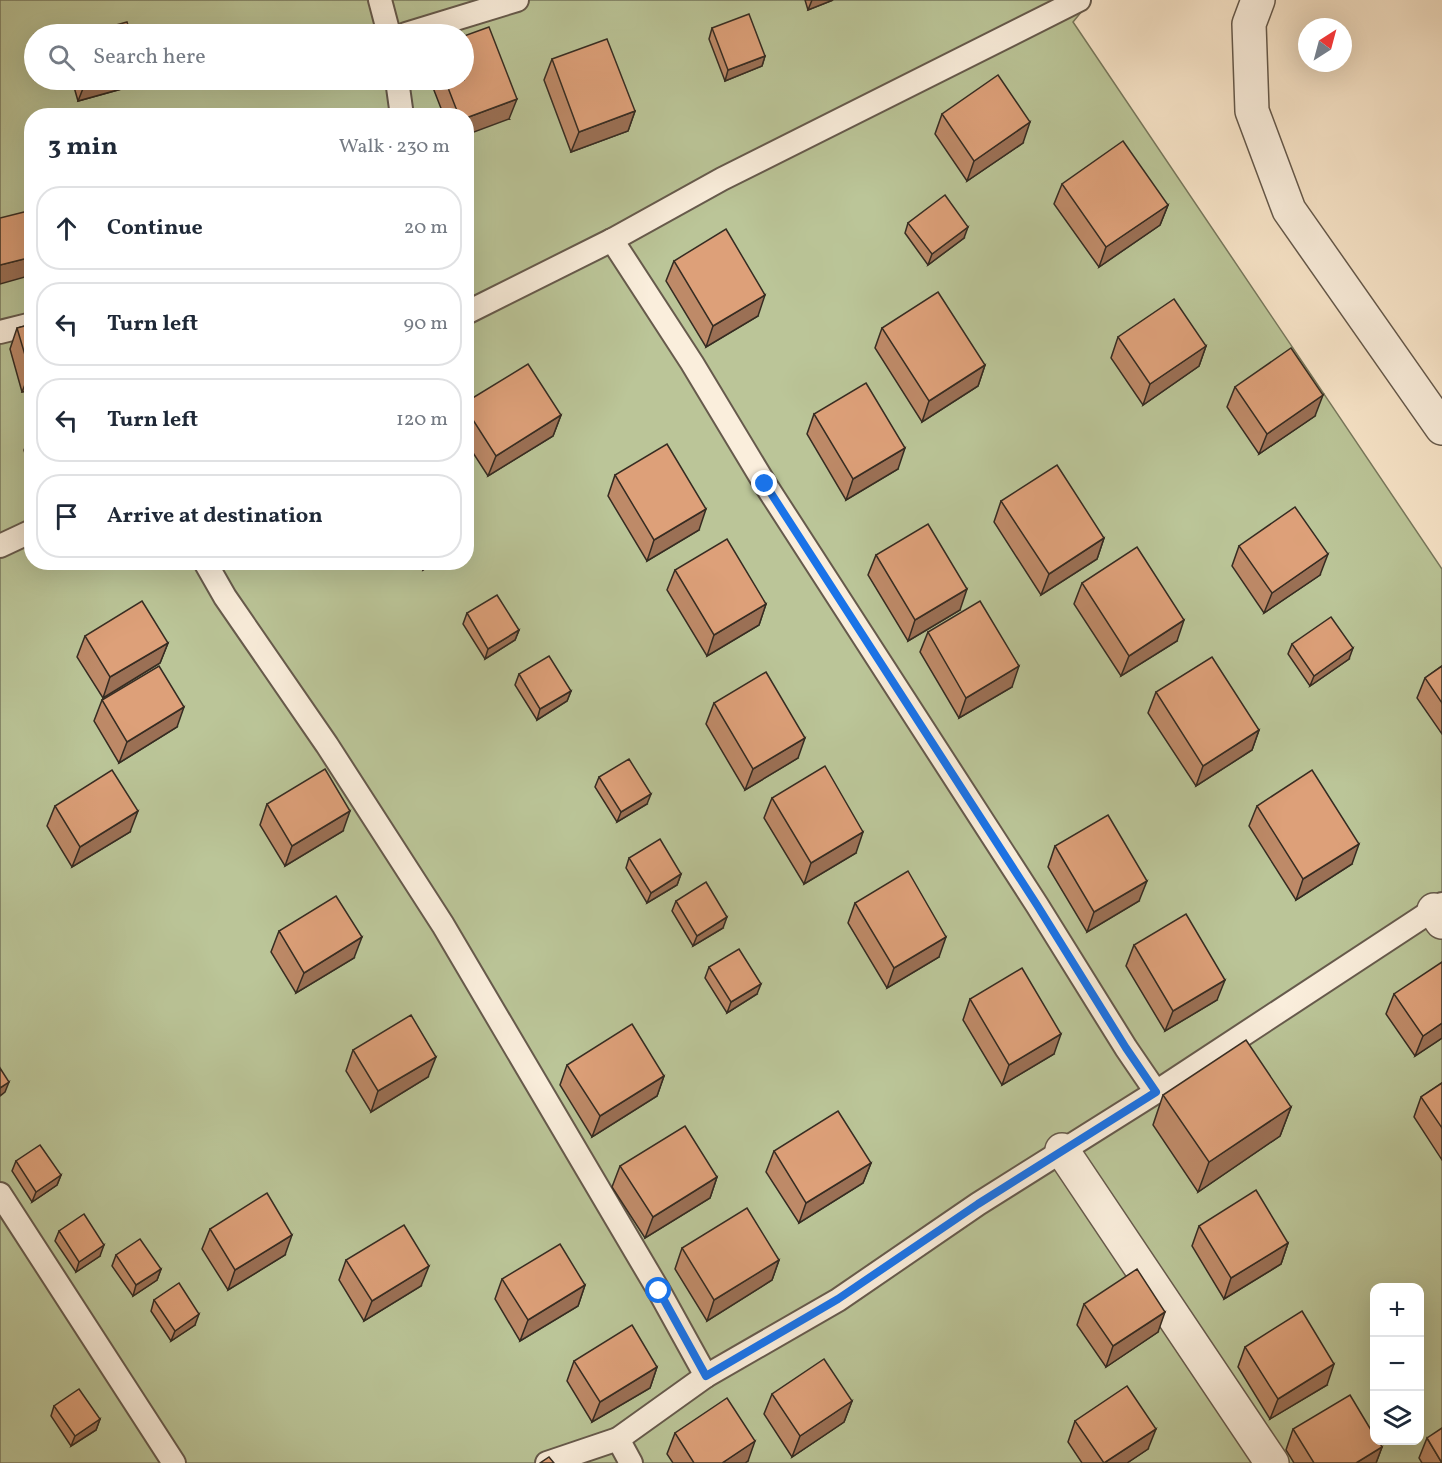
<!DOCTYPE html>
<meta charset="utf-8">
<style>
:root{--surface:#fff;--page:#f2f2f3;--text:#1f2937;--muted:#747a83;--line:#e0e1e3}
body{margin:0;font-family:Vollkorn,serif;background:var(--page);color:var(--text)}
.controls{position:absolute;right:18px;bottom:18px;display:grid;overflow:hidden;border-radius:12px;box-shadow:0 6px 24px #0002}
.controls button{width:54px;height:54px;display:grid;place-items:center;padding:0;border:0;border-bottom:2px solid var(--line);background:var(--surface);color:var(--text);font:30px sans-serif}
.compass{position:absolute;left:1298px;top:18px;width:54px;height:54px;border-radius:50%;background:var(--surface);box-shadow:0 6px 24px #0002;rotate:36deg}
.stop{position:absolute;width:18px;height:18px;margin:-14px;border:4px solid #1a73e8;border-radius:50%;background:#fff}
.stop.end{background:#1a73e8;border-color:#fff;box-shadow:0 2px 6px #0008}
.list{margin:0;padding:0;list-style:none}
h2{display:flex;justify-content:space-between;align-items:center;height:78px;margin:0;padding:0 24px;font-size:26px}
h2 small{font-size:20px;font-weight:400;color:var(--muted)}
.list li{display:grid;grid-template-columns:39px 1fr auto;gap:18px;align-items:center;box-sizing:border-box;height:84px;margin:0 12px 12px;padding:0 12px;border:2px solid var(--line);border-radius:24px}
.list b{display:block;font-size:22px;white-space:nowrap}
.list em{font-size:20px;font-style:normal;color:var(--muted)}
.icon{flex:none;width:33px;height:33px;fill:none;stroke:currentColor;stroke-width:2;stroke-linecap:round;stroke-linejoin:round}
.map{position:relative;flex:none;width:1442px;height:1463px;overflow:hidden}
.search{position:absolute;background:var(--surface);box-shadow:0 6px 24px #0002;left:24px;top:24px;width:450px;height:66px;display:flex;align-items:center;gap:15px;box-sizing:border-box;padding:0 21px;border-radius:33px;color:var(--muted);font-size:22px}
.panel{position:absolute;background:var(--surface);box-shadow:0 6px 24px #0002;left:24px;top:108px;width:450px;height:462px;border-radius:24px}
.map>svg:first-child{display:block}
.green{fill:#bbc598;stroke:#78785d;stroke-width:1.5;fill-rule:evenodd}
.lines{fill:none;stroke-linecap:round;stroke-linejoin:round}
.lane-casing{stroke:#665a4c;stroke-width:26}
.street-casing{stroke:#665a4c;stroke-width:36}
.lane{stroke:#faeedc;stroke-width:22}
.street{stroke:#faeedc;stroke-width:33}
.wall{fill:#be8a68;stroke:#362c22;stroke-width:1.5}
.shaded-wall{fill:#9b7055;stroke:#362c22;stroke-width:1.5}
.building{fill:#dda079;stroke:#362c22;stroke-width:1.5}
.route{stroke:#1a73e8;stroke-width:8}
</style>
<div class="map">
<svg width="1442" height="1463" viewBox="0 0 1442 1463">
<rect width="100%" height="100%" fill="#f8e5c9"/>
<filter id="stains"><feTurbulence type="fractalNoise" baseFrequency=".00333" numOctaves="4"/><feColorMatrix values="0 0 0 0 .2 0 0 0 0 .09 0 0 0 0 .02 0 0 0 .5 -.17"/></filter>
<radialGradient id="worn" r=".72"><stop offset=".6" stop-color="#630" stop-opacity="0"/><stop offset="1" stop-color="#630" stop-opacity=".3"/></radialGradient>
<!-- green -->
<path class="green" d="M0,0H1091L1073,22L1442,569V1463H0ZM34,34H464V80H34ZM32,116H466V562H32ZM1374,1288H1420V1440H1374Z"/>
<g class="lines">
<defs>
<g id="lane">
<polyline points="380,0 389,34"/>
<polyline points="406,34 517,0"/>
<polyline points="397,80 402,116"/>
<polyline points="612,240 692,363 765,484 1037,905 1126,1048 1156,1092"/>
<polyline points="466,313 612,240 722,179 1079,0"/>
<polyline points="0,332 32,324"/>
<polyline points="0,546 32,531"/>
<polyline points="205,562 225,597 327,745 443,925 659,1291 706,1376"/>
<polyline points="0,1194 174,1463"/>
<polyline points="618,1439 631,1463"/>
<polyline points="547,1463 618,1439 706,1376 838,1300 978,1204 1156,1092 1442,904"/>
</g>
<g id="street">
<polyline points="1258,0 1249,24 1252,111 1289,210 1442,428"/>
<polyline points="1434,910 1442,922"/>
<polyline points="1062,1150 1272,1463"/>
</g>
</defs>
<!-- lane casing -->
<use href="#lane" class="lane-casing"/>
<!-- street casing -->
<use href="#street" class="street-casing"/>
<!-- lane -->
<use href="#lane" class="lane"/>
<!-- street -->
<use href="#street" class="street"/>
</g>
<!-- wall -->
<g class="wall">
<polygon points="805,0 833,0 808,10"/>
<polygon points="712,28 765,56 762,66 725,81 709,39"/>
<polygon points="552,59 635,111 628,131 571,152 544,80"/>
<polygon points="72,80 135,80 132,86 78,101"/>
<polygon points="430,80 464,80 509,119 466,116 444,116"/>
<polygon points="942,114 1023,143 967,181 935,134"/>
<polygon points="1062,184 1168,205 1160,225 1099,267 1054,204"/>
<polygon points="908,223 964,238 928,265 905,233"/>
<polygon points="674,261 758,316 706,347 666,281"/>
<polygon points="32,324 32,390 22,392 10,349 17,328"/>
<polygon points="882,328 985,365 978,386 922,422 875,348"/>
<polygon points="1118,337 1206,346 1199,366 1143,405 1111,358"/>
<polygon points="1235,387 1315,416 1259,454 1227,407"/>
<polygon points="466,402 561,415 553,436 488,476 466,442"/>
<polygon points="814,414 898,469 846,500 807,434"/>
<polygon points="32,430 32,478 24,450"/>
<polygon points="615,475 699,530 647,561 608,496"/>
<polygon points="1001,501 1104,538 1097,559 1041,595 994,522"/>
<polygon points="1239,546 1320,575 1264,613 1232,566"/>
<polygon points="876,555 960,610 908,641 868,575"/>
<polygon points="418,562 435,562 423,570"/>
<polygon points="675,570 766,604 759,625 707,656 667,590"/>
<polygon points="1082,583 1177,641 1121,676 1074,604"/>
<polygon points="467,613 519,630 515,640 485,659 463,624"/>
<polygon points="928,632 1012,687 959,718 920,652"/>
<polygon points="85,636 168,643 160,663 103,698 77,657"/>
<polygon points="1292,644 1349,659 1310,686 1288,654"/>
<polygon points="1442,666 1442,734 1417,698 1425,678"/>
<polygon points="519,674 571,691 567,701 537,720 515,685"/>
<polygon points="1156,692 1259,730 1252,750 1196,786 1148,713"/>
<polygon points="102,700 177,727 119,763 94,721"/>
<polygon points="714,703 798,758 745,790 706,724"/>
<polygon points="599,777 647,804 617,822 595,787"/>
<polygon points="772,798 856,853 804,884 764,818"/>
<polygon points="267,804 343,831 285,866 260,825"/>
<polygon points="55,806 130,832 72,867 47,826"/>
<polygon points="1257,806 1352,864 1296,900 1249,826"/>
<polygon points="1055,846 1139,901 1087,932 1048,867"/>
<polygon points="629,858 681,874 677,885 647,903 626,868"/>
<polygon points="676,901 723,928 693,946 672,911"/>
<polygon points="855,903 939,957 887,988 848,923"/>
<polygon points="279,931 354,958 296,993 271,952"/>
<polygon points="1134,945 1217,1000 1165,1031 1126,966"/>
<polygon points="709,967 757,994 727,1013 705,978"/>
<polygon points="1394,994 1442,1038 1415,1056 1386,1014"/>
<polygon points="970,999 1054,1054 1002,1085 963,1020"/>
<polygon points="353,1050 428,1077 371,1112 346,1071"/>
<polygon points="567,1065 664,1076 657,1096 592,1137 560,1085"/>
<polygon points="1442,1083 1442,1160 1414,1117 1421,1097"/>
<polygon points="1163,1095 1291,1107 1280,1136 1198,1192 1153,1125"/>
<polygon points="774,1151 871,1163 863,1183 799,1223 766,1172"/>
<polygon points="16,1161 61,1175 57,1185 32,1202 12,1171"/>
<polygon points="620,1166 717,1177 710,1198 645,1238 612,1187"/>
<polygon points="1199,1226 1288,1243 1281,1264 1224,1299 1192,1246"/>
<polygon points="210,1229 285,1255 228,1290 202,1249"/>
<polygon points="59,1231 100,1256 76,1272 55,1241"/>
<polygon points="682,1248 779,1260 772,1280 707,1321 675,1269"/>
<polygon points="116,1255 161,1269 157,1280 133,1296 112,1266"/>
<polygon points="346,1260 421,1286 364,1321 339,1280"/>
<polygon points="502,1279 585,1285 578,1306 520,1341 495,1299"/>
<polygon points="154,1300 195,1325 171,1341 151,1311"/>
<polygon points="1084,1304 1158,1332 1106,1367 1077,1325"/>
<polygon points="1245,1347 1327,1385 1270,1419 1238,1367"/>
<polygon points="574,1361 657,1367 650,1388 592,1422 567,1381"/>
<polygon points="772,1394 852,1401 844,1422 792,1457 764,1414"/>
<polygon points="54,1406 100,1419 96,1430 71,1446 51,1416"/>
<polygon points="1075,1421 1148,1449 1127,1463 1082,1463 1068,1442"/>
<polygon points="1293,1429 1382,1447 1376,1463 1294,1463 1286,1450"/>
<polygon points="675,1433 748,1461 745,1463 673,1463 667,1454"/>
<polygon points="1427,1438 1442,1463 1422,1463 1419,1458"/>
</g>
<!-- shaded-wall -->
<g class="shaded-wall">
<polygon points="812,0 833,0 808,10"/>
<polygon points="765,56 762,66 725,81 728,70"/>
<polygon points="90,80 135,80 132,86 78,101 86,81"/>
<polygon points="517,99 509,119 466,135 466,118"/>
<polygon points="635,111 628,131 571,152 579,132"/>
<polygon points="1030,122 1023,143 967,181 974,161"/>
<polygon points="1168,205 1160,225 1099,267 1106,247"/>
<polygon points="968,227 964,238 928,265 932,254"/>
<polygon points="32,257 32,275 0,284 0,265"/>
<polygon points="765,295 758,316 706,347 713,326"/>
<polygon points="1206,346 1199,366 1143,405 1150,384"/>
<polygon points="985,365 978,386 922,422 929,401"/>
<polygon points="32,371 32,390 22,392 30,372"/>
<polygon points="1323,395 1315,416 1259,454 1267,434"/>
<polygon points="561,415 553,436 488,476 496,456"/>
<polygon points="905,448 898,469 846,500 853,479"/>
<polygon points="706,509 699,530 647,561 654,540"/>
<polygon points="1104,538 1097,559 1041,595 1049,574"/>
<polygon points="1328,554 1320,575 1264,613 1272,593"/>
<polygon points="425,562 435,562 423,570"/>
<polygon points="967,589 960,610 908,641 915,620"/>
<polygon points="766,604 759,625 707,656 714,635"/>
<polygon points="1184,620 1177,641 1121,676 1129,656"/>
<polygon points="519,630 515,640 485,659 488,649"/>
<polygon points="168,643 160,663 103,698 110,677"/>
<polygon points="1353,648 1349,659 1310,686 1314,676"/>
<polygon points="1019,666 1012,687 959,718 966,698"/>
<polygon points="571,691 567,701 537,720 540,709"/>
<polygon points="184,707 177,727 119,763 127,742"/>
<polygon points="1259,730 1252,750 1196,786 1203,766"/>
<polygon points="805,738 798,758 745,790 753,769"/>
<polygon points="651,794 647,804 617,822 621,812"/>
<polygon points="138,811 130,832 72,867 80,847"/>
<polygon points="350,811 343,831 285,866 292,846"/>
<polygon points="863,832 856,853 804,884 811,863"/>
<polygon points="1359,844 1352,864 1296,900 1303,879"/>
<polygon points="681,874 677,885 647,903 651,893"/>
<polygon points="1147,881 1139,901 1087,932 1094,912"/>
<polygon points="727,917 723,928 693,946 697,936"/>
<polygon points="362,937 354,958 296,993 304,973"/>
<polygon points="946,937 939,957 887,988 894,968"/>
<polygon points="1225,980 1217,1000 1165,1031 1173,1011"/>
<polygon points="761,984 757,994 727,1013 731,1002"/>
<polygon points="1442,1023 1442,1038 1415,1056 1423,1036"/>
<polygon points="1061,1034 1054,1054 1002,1085 1009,1065"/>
<polygon points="436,1057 428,1077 371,1112 378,1091"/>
<polygon points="664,1076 657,1096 592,1137 600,1116"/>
<polygon points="9,1082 5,1092 0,1096 0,1088"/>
<polygon points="1291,1107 1280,1136 1198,1192 1209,1162"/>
<polygon points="871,1163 863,1183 799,1223 806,1203"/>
<polygon points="61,1175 57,1185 32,1202 36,1192"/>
<polygon points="717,1177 710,1198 645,1238 653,1217"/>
<polygon points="292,1235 285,1255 228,1290 235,1270"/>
<polygon points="1288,1243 1281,1264 1224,1299 1231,1278"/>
<polygon points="104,1245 100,1256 76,1272 79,1262"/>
<polygon points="779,1260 772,1280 707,1321 714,1300"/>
<polygon points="429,1266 421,1286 364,1321 372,1301"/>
<polygon points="161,1269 157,1280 133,1296 136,1285"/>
<polygon points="585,1285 578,1306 520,1341 528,1320"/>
<polygon points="1165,1312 1158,1332 1106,1367 1113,1346"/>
<polygon points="199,1314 195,1325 171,1341 175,1331"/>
<polygon points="1334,1364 1327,1385 1270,1419 1278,1399"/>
<polygon points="657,1367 650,1388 592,1422 600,1402"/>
<polygon points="852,1401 844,1422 792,1457 800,1436"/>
<polygon points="100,1419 96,1430 71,1446 75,1436"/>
<polygon points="1156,1429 1148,1449 1127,1463 1104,1463"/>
<polygon points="755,1441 748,1461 745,1463 722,1463"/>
<polygon points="1382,1447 1376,1463 1356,1463"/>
</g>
<!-- building -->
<g class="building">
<polygon points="749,14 765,56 728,70 712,28"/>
<polygon points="127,22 131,34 84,34"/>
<polygon points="489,27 517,99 466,118 466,116 459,116 445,80 464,80 464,36"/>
<polygon points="607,39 635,111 579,132 552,59"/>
<polygon points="998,75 1030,122 974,161 942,114"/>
<polygon points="1123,141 1168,205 1106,247 1062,184"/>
<polygon points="945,195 968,227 932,254 908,223"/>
<polygon points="32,210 32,257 0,265 0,218"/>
<polygon points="726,229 765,295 713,326 674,261"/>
<polygon points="938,292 985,365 929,401 882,328"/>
<polygon points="1174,299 1206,346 1150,384 1118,337"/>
<polygon points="32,324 32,371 30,372 17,328"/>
<polygon points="1291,348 1323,395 1267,434 1235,387"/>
<polygon points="528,364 561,415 496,456 466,409 466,402"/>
<polygon points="866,383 905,448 853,479 814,414"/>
<polygon points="667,444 706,509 654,540 615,475"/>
<polygon points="1057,465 1104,538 1049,574 1001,501"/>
<polygon points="1295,507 1328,554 1272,593 1239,546"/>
<polygon points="928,524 967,589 915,620 876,555"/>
<polygon points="727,539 766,604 714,635 675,570"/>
<polygon points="1137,547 1184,620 1129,656 1082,583"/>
<polygon points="497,595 519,630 488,649 467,613"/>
<polygon points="142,601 168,643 110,677 85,636"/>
<polygon points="980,601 1019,666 966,698 928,632"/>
<polygon points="1331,617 1353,648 1314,676 1292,644"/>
<polygon points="549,656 571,691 540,709 519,674"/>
<polygon points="1212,657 1259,730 1203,766 1156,692"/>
<polygon points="159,666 184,707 127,742 102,700"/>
<polygon points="1442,666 1442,703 1425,678"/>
<polygon points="766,672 805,738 753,769 714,703"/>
<polygon points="629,759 651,794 621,812 599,777"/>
<polygon points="825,766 863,832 811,863 772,798"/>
<polygon points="325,769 350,811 292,846 267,804"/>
<polygon points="112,770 138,811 80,847 55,806"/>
<polygon points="1312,770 1359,844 1303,879 1257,806"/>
<polygon points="1108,815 1147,881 1094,912 1055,846"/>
<polygon points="660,839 681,874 651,893 629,858"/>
<polygon points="908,871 946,937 894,968 855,903"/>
<polygon points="706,882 727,917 697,936 676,901"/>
<polygon points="336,896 362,937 304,973 279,931"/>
<polygon points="1186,914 1225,980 1173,1011 1134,945"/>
<polygon points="739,949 761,984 731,1002 709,967"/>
<polygon points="1442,962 1442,1023 1423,1036 1394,994"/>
<polygon points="1022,968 1061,1034 1009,1065 970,999"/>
<polygon points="411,1015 436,1057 378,1091 353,1050"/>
<polygon points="632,1024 664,1076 600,1116 567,1065"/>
<polygon points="1246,1040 1291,1107 1209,1162 1163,1095"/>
<polygon points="0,1068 9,1082 0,1088"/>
<polygon points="1442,1083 1442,1128 1421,1097"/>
<polygon points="838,1111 871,1163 806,1203 774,1151"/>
<polygon points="685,1126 717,1177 653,1217 620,1166"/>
<polygon points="40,1145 61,1175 36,1192 16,1161"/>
<polygon points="1256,1190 1288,1243 1231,1278 1199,1226"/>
<polygon points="267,1193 292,1235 235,1270 210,1229"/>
<polygon points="747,1208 779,1260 714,1300 682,1248"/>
<polygon points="84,1214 104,1245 79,1262 59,1231"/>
<polygon points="404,1225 429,1266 372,1301 346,1260"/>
<polygon points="140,1239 161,1269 136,1285 116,1255"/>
<polygon points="560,1244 585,1285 528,1320 502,1279"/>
<polygon points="1137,1269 1165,1312 1113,1346 1084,1304"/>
<polygon points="179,1283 199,1314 175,1331 154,1300"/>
<polygon points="1302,1311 1334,1364 1278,1399 1245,1347"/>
<polygon points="632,1325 657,1367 600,1402 574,1361"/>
<polygon points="824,1359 852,1401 800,1436 772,1394"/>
<polygon points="1127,1386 1156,1429 1104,1463 1075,1421"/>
<polygon points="79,1389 100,1419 75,1436 54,1406"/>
<polygon points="1350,1395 1374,1435 1374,1440 1378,1440 1382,1447 1356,1463 1314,1463 1293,1429"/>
<polygon points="727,1398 755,1441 722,1463 694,1463 675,1433"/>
<polygon points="1442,1428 1442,1463 1427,1438"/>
<polygon points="549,1457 554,1463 540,1463"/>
</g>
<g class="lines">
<!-- route -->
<polyline class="route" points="659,1291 706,1376 838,1299 978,1204 1156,1092 1126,1048 1037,905 765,484"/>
</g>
<rect width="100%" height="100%" filter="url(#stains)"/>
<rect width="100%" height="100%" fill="url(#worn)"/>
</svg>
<div class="controls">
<button>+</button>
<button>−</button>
<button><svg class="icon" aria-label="layers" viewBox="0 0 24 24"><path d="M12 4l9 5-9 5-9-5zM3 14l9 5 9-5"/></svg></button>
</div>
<svg class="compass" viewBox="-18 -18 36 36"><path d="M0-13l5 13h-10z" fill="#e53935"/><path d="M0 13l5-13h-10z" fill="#747a83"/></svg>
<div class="stop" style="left:659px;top:1291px"></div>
<div class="stop end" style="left:765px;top:484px"></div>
<div class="search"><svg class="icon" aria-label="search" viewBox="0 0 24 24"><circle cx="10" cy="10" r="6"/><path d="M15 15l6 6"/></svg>Search here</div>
<section class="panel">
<h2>3 min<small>Walk · 230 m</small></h2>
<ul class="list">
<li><svg class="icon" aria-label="ahead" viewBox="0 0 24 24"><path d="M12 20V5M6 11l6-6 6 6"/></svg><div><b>Continue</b></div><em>20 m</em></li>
<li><svg class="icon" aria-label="left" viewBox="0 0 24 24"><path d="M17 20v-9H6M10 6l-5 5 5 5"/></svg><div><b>Turn left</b></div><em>90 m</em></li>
<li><svg class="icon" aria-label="left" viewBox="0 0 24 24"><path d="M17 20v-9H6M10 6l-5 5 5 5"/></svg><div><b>Turn left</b></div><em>120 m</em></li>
<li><svg class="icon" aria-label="arrive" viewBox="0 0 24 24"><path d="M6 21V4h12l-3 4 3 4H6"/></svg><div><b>Arrive at destination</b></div></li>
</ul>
</section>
</div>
